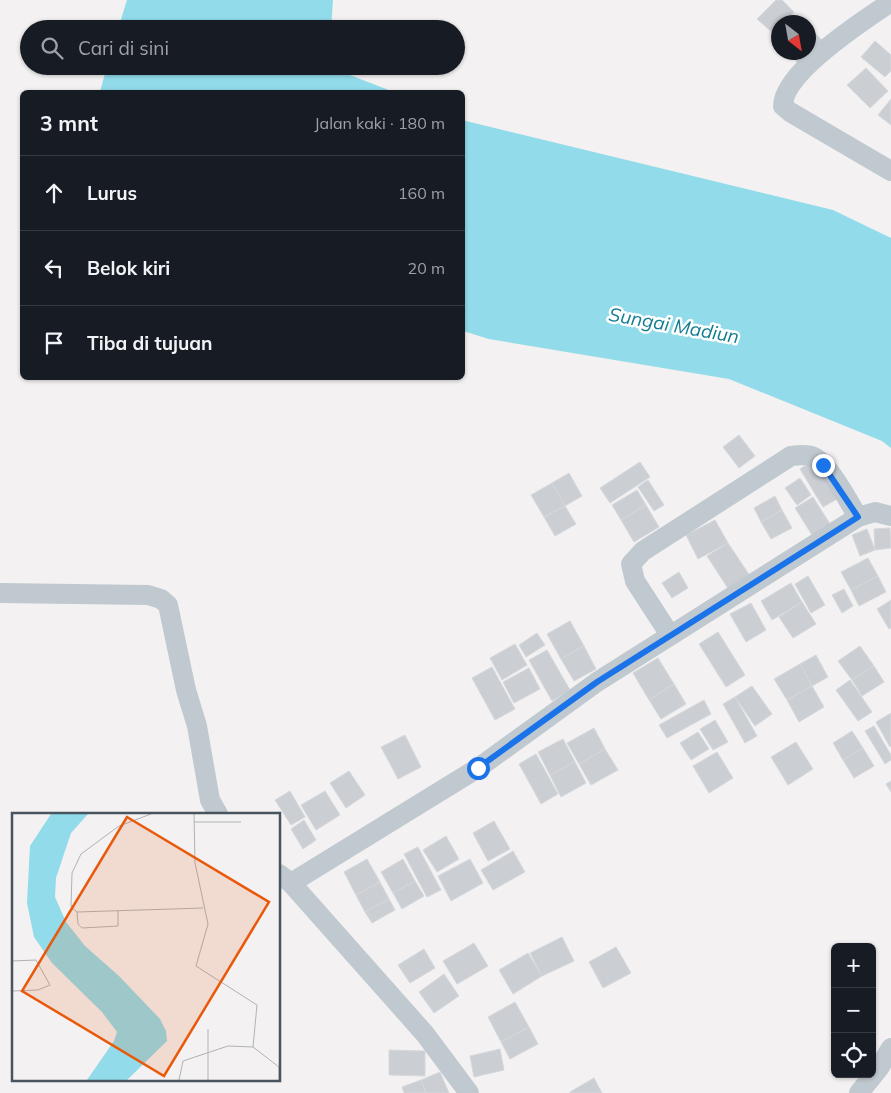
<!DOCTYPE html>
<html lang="id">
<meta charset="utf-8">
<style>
:root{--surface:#171b24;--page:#20242c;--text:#f1f3f6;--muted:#9ea1a6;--line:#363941}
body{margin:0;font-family:Mulish,sans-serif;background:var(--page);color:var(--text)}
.controls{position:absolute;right:15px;bottom:15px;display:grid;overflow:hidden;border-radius:8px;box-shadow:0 1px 4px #0004}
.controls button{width:45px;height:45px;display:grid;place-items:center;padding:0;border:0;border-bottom:1px solid var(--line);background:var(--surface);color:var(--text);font:25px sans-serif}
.compass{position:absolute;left:771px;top:15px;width:45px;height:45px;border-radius:50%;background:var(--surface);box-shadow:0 1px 4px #0004;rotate:149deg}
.stop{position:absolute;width:15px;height:15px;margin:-11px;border:4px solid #1a73e8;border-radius:50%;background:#fff}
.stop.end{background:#1a73e8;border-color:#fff;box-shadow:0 1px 5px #0008}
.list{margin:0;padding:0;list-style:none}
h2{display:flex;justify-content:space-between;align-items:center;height:65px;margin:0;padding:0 20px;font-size:21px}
h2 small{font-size:16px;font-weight:400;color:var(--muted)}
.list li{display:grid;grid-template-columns:32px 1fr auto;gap:15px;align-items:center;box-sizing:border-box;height:75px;padding:0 20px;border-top:1px solid var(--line)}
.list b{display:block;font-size:19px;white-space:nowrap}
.list em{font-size:16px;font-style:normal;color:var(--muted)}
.icon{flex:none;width:28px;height:28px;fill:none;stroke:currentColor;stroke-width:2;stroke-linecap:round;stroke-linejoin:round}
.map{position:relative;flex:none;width:891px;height:1093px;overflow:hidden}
.search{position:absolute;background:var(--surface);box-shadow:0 1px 4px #0004;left:20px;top:20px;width:445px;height:55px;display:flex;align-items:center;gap:12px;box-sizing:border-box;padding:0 18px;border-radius:28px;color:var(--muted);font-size:19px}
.panel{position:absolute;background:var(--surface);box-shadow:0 1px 4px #0004;left:20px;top:90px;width:445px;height:290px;border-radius:8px}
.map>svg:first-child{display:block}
.water{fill:#91dbea}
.building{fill:#cbced3;stroke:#d5d8dc}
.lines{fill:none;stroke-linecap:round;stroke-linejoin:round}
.street{stroke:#c0c9cf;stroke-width:20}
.route{stroke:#1a73e8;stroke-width:6}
.labels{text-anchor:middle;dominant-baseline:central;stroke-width:5;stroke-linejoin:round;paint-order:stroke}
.water-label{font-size:19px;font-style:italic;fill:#127d92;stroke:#fff}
.inset-road{fill:none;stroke:#afb3b6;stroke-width:1}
.view{fill:#e8590c;fill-opacity:0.15;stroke:#e8590c;stroke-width:2.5}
.inset-edge{fill:none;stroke:#49555e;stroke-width:2.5}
</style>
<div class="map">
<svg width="891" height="1093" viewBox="0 0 891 1093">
<rect width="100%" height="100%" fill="#f3f1f1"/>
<!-- water -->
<g class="water">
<polygon points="127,0 333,0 331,29 118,29"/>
<polygon points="107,66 341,66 342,72 394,92 100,92"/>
<polygon points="462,120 833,210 891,238 891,448 882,441 729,379 489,339 463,331"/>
</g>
<!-- building -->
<g class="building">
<polygon points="776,0 782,0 794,12 783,22 778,22 778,27 773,33 757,19"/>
<polygon points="797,15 804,22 789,22"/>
<polygon points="808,27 822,40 799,64 787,52 808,52"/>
<polygon points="778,33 778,44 773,39"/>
<polygon points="875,41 891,55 891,71 885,77 861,57"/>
<polygon points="866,68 888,91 870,108 847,85"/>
<polygon points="891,99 891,125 878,115"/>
<polygon points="739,435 755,456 739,468 723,447"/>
<polygon points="813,461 837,499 823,507 800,469"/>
<polygon points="640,462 650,477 610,503 600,488"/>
<polygon points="569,473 582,496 565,506 552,483"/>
<polygon points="800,478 811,495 797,505 785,488"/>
<polygon points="648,480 664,505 654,511 638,487"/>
<polygon points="552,483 565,506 544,517 531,495"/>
<polygon points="637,490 646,505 621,520 612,505"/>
<polygon points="775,496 782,510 761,522 754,508"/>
<polygon points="813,497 830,524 812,535 795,508"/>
<polygon points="646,505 659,527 634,542 621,520"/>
<polygon points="565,506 576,524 555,536 544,517"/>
<polygon points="782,510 792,528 771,539 761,522"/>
<polygon points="715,520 728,543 698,559 686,535"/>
<polygon points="890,528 891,548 875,550 874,529"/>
<polygon points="867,529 875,550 860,556 852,535"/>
<polygon points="728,543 750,576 729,590 707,556"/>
<polygon points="868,558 878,576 851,590 841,572"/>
<polygon points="679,572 688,588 672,598 662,583"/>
<polygon points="808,576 825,605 811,613 795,584"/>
<polygon points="878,576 886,592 859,606 851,590"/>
<polygon points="791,583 802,602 772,620 761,601"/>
<polygon points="844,589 853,606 842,613 832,595"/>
<polygon points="891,600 891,628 889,629 877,609"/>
<polygon points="802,602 816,624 793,638 779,617"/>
<polygon points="751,603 766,630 746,642 730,614"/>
<polygon points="570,621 584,646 561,659 547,634"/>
<polygon points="718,632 745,675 726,687 699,644"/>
<polygon points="537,633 545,645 526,657 519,645"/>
<polygon points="515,644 527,665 502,680 490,658"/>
<polygon points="584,646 596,669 574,681 561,659"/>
<polygon points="860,646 874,666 852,680 838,661"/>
<polygon points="547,650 570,690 552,701 529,660"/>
<polygon points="816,655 828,677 812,686 800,664"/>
<polygon points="658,658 674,684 649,700 633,673"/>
<polygon points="800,664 812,686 787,700 774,679"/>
<polygon points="874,666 884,682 862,696 852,680"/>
<polygon points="492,667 515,709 495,720 472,678"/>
<polygon points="529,668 540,689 514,703 503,682"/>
<polygon points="850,680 872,712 858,721 836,690"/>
<polygon points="674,684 686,704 661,719 649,700"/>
<polygon points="752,686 772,714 755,726 735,697"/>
<polygon points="812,686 824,707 799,722 787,700"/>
<polygon points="735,697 757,736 745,743 723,704"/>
<polygon points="704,700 711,714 667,738 659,725"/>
<polygon points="891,713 891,746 890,747 876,722"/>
<polygon points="715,720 728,742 713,750 700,729"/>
<polygon points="874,726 891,755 891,760 885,764 865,731"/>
<polygon points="594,728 605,749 579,764 567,743"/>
<polygon points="852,731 863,748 843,760 833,743"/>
<polygon points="698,732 709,749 691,760 680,743"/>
<polygon points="405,735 421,767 398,779 381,747"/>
<polygon points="563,739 575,762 550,775 538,752"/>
<polygon points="796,742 813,769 788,785 771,757"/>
<polygon points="863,748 874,766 854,778 843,760"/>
<polygon points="605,749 618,770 591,785 579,764"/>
<polygon points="717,752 733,778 709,793 693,766"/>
<polygon points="536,754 558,794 541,804 519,764"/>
<polygon points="575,762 586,783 561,797 550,775"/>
<polygon points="349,771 365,795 346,808 330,783"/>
<polygon points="891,781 891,792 886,784"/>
<polygon points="290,791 305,817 291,825 275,800"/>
<polygon points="325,791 340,815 316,830 301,805"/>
<polygon points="304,820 316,840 303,849 291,829"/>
<polygon points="494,821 510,849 488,861 473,833"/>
<polygon points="446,836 459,859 437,872 423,850"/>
<polygon points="418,847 441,890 427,897 404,854"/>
<polygon points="513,851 525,872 493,890 481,870"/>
<polygon points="367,859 380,882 356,895 344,872"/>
<polygon points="403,859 415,881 393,893 381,872"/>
<polygon points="470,859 483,883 451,901 438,876"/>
<polygon points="415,881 424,896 402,909 393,893"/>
<polygon points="380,882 389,899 365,912 356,895"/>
<polygon points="389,899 395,910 372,923 365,912"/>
<polygon points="562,937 574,961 542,976 530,953"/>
<polygon points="474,943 488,966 457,984 443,961"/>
<polygon points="616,947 631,973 603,988 589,962"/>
<polygon points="424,949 435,968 410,983 398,965"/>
<polygon points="528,953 542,976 513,994 499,970"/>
<polygon points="444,974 459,996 434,1013 419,992"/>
<polygon points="515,1002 529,1027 501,1042 488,1017"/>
<polygon points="529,1027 538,1044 510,1059 501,1042"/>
<polygon points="500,1049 504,1070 474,1077 470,1056"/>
<polygon points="389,1050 425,1051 425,1076 389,1075"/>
<polygon points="440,1072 449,1093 426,1093 421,1080"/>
<polygon points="594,1078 602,1093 570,1093 570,1092"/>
<polygon points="421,1080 426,1093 404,1093 402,1087"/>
</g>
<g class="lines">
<!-- street -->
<g class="street">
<path d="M891,2C864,20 783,72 783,106L790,112L891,171"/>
<polyline points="0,593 148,595 161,599 168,605 186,690 197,726 210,800 218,814"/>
<path d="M670,635L635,581L631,564L643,551L791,456C799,455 807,454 814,457C829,464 849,502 858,517"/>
<polyline points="279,874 291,883 425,1034 469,1093"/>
<polyline points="291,883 478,768 597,682 858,517 875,512 891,516"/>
<polyline points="859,1093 879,1068 891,1048"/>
</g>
</g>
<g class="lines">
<!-- route -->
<polyline class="route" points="478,768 597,682 858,517 823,465"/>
</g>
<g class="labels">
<!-- water labels -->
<g class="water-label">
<text transform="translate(674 325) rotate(10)">Sungai Madiun</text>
</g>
</g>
<!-- overview -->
<g transform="translate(12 813)">
<rect width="268" height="268" fill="#f3f1f1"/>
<path d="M39,1H76L59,20L44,65L43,84L54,109L73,133L107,163L148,206L154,218L155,228L115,267H75L102,228L105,219L90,199L40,150L22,124L15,90L18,33Z" fill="#91dbea"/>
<path class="inset-road" d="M139,1L107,13L69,41L60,60L59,94L65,99L191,95M182,1L183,50L196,111L184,153L245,192L241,234L267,254V267M182,9H229M65,99L66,111L70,115L106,113V98M0,148L24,147L38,172L26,177L0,178M167,267L171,248L216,233L241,234M196,267V216"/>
<path class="view" d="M115,4L257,89L152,263L10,178Z"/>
<rect width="268" height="268" class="inset-edge"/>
</g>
</svg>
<div class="controls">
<button>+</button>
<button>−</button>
<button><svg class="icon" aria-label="locate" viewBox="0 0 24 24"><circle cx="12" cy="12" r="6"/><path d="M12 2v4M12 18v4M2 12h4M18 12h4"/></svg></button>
</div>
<svg class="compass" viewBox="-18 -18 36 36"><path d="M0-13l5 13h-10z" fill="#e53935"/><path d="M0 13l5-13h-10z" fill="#9ea1a6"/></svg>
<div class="stop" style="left:478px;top:768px"></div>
<div class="stop end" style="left:823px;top:465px"></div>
<div class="search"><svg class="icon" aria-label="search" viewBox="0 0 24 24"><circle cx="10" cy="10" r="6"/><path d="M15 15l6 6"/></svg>Cari di sini</div>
<section class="panel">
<h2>3 mnt<small>Jalan kaki · 180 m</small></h2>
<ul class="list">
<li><svg class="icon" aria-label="ahead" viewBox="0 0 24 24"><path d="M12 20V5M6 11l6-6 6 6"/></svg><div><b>Lurus</b></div><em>160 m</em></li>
<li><svg class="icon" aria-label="left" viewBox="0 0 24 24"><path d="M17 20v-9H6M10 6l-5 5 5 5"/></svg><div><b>Belok kiri</b></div><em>20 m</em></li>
<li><svg class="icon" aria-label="arrive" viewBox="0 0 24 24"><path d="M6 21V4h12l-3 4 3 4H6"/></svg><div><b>Tiba di tujuan</b></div></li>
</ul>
</section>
</div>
